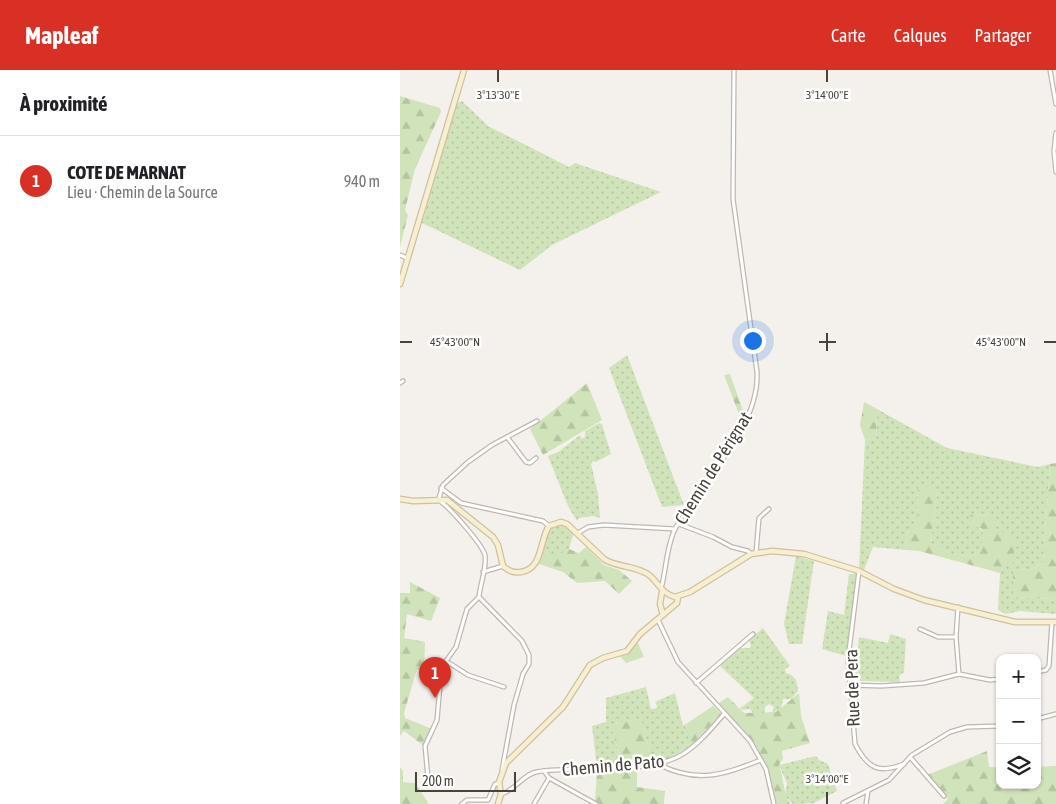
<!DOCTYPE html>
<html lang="fr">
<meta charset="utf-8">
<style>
:root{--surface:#fff;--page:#f6f6f6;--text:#202124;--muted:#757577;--line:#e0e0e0;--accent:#d93025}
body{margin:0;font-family:"Asap Condensed",sans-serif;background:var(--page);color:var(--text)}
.controls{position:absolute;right:15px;bottom:15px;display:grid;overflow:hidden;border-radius:10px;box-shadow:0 1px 4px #0004}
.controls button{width:45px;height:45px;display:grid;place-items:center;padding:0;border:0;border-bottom:1px solid var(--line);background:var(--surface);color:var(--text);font:25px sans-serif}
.scale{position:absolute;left:15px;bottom:12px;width:101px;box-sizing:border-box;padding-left:5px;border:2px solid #47423a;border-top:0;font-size:14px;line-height:18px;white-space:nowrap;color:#47423a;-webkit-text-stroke:4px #fff;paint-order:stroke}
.you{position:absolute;left:352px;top:270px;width:18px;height:18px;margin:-12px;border:4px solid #fff;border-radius:50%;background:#1a73e8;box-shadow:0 0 0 8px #1a73e833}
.badge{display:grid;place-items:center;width:32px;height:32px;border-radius:50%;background:var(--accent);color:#fff;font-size:16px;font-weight:700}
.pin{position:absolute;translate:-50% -41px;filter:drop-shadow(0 1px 2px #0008)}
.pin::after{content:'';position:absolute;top:26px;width:18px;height:15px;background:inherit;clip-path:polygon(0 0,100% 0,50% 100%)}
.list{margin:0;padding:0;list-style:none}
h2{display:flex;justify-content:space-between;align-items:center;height:65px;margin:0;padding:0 20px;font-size:21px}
h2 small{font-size:16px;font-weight:400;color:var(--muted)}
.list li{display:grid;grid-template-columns:32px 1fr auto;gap:15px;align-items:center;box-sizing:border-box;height:90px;padding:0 20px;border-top:1px solid var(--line)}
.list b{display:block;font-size:19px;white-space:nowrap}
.list p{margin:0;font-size:16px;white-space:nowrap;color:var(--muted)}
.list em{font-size:16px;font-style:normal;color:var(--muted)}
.icon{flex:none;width:28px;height:28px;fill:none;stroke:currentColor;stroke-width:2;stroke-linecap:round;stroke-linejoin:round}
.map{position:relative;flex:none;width:656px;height:734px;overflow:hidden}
header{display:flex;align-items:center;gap:30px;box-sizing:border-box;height:70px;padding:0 25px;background:var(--accent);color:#fff}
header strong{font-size:24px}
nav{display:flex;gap:28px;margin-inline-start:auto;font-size:18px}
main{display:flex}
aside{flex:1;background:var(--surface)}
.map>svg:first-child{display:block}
.grass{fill:url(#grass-dots)}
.forest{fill:url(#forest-firs)}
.green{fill:#d1e3ba}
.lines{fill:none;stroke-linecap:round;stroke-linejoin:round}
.street-casing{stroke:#beb8af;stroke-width:5.5}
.secondary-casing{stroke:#cdc1a1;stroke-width:7}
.street{stroke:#fff;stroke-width:3}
.secondary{stroke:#f8eed1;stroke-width:4.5}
.ticks{fill:none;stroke:#47423a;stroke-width:2}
.labels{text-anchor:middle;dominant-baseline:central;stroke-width:5;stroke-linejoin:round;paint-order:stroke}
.street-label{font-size:18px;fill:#47423a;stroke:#fff}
.ticks-label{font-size:12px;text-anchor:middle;fill:#47423a;stroke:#fff;stroke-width:5;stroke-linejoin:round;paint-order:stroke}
</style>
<header>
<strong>Mapleaf</strong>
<nav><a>Carte</a><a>Calques</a><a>Partager</a></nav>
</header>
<main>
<aside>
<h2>À proximité<small></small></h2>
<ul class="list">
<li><span class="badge">1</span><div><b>COTE DE MARNAT</b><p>Lieu · Chemin de la Source</p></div><em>940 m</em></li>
</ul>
</aside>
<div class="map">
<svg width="656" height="734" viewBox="0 0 656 734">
<defs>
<pattern id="grass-dots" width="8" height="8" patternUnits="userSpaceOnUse" patternTransform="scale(1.25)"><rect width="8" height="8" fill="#d1e3ba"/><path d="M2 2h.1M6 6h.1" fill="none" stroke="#b5c4a1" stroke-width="1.8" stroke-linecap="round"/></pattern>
<pattern id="forest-firs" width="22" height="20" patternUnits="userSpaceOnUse" patternTransform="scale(1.25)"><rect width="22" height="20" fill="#d1e3ba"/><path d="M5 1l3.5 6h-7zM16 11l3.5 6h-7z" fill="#b5c4a1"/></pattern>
</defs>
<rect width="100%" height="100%" fill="#f4f1ec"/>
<!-- grass -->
<g class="grass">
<polygon points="62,31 88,56 169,97 175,93 261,122 152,175 120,200 22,153 57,33"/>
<polygon points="227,285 284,435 262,437 209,298"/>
<path d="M477,339L547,378L638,397L650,394L643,492L633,499L613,500V527L656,529V544L620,541L606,544L598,540L600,503L605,495L590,446L570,445L584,464L581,482C565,491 545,482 531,473L537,420L518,417L517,451L507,462L506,480L473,477L464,500L459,498L465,370L476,368Z"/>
<polygon points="199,353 202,354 211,384 196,392 193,391 191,394 198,424 200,448 193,446 179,448 177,451 168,436 148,386 158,382 180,365 182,369 185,367 185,361"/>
<polygon points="161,454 174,462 169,479 159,485 141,485 149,458"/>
<polygon points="396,486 414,491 402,574 389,574 384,554"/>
<polygon points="455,501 457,509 446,586 422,579 428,541 444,545 449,504 454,504"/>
<path d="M363,558L390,596L385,599L386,603C396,606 397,611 398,621L391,629H383L381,639L372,643L374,637L369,634L365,637V643H353L350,639L342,640L340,638L354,628L320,596L340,578H349L351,576L349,570Z"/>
<polygon points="490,564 506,569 504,602 499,606 500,612 461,611 451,607 453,590 450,588 457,588 459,567 488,573"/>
<polygon points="246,617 251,639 258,638 255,632 275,623 283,656 292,675 269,689 252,691 241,648 211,655 222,696 197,698 192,656 206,652 206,628"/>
<polygon points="416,686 419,690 428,694 437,721 414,733 393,734 385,726 387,713 379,695"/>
</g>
<!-- forest -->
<g class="forest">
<polygon points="0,26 40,38 41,42 15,99 5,140 8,145 0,177"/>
<polygon points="330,304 345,346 341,355 338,352 340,347 324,305"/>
<polygon points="187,313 202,350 143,385 130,359"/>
<polygon points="464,332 477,339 476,368 465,370 460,355"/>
<polygon points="656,393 656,529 613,527 613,500 633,499 643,492 650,394"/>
<path d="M518,417H535L537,420L531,473C545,482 566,491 581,482L584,464L581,458L569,456L570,445L590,446L595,452L596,460L615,465L613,493L605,495L600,503L519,481L506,480C507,469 505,457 517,451Z"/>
<polygon points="186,477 204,495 219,500 232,511 219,524 205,511 177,513 163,502 139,494 141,485 159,485 169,479 179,483"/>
<polygon points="10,512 40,528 31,551 7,544 4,568 25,572 24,601 17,599 4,643 5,648 32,659 24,676 4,661 0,666 0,523 10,523"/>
<path d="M399,623L401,646L410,673L382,681L383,689L379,695C384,708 383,722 390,734H377L367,697L351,670L319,633L328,627L344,643L376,642Z"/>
<polygon points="313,636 321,644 292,675 283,656"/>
<polygon points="241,648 252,691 222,696 211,655"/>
<polygon points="587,681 589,697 600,697 600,715 637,715 637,697 656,696 656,734 543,734 548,729 527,705"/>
<polygon points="0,697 3,701 3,712 15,713 29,734 0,734"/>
<polygon points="237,698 237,717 265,721 264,734 198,734 195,731 197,702"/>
</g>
<!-- green -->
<polygon class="green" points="238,573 244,587 226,593 220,586"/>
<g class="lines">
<defs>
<g id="street">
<polyline points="650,0 656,34"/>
<polyline points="656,63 654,81 656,102"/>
<polyline points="0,185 7,188"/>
<polyline points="0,313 3,311"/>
<polyline points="107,367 126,392 130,393 136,388"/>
<polyline points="41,418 61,433 143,451 149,456"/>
<polyline points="39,428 43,415 68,392 92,375 137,351"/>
<path d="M40,431C50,438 82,474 85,485C87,498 80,514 79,527"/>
<polyline points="279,454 313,467 332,477 348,481 351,484"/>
<polyline points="178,463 188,457 204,455 275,459"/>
<polyline points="356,483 359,448 369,439"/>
<path d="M459,501L448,589L455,674C468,699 479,704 504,694"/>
<polyline points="83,502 103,496"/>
<path d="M259,516L262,515C266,498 267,475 275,459C301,411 360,358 357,302L333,129L334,0"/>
<polyline points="79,527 122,571 129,585 129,594 123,604 114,635 102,700"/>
<polyline points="558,537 556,567 559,604"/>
<polyline points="258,550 278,592 350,671 366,699 374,734"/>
<polyline points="520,559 538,567 556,567"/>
<polyline points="46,591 68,605 104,617"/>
<polyline points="637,602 646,600 649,596 652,552"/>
<polyline points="296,613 353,564"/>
<polyline points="449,615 481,616 524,613 559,604 590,610 600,609"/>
<polyline points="637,649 656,644"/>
<polyline points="510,687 544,726"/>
<path d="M258,694C297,714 322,705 361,690"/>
<polyline points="144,701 149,708 196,734"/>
<polyline points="43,711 31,711 28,708 25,676 37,650 41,604 46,591 56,577 67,539 79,527"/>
<path d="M101,724C115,721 122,705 136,702C177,695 248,706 283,684C299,674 312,658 324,644"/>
<polyline points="443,733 489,710 512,685 550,662 567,657 600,656"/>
<polyline points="62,734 67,730 88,730 95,714 100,713"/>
<polyline points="134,734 149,708"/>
<polyline points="466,734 468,721"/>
</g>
<g id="secondary">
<polyline points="0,214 64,0"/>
<path d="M0,429L13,431L47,430L93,467L98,475L103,496C109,501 113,503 121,502C143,499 139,471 149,456L161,452L167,454L204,489C217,498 236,495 249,505C259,513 261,523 275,527L290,522L351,484L372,481L404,484L459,501L494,519L524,530L615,552H656"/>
<polyline points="262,522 260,534 263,545"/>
<polyline points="98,734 101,724 99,712 106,693 163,637 190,595 203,588 227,581 240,564 277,533 278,527"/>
</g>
</defs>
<!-- street casing -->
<use href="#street" class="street-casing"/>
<!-- secondary casing -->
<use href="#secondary" class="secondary-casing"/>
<!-- street -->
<use href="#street" class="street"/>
<!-- secondary -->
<use href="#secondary" class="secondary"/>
</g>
<!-- ticks -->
<path class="ticks" d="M98,0V12M427,0V12M427,263V281M0,272H12M419,272H436M644,272H656M427,722V734"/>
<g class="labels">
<!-- street labels -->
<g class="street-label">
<text transform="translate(313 398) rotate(-58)">Chemin de Pérignat</text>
<text transform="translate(452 618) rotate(-92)">Rue de Pera</text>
<text transform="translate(213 695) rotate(-5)">Chemin de Pato</text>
</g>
</g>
<g class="ticks-label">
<text x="98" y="29">3°13'30"E</text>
<text x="427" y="29">3°14'00"E</text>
<text x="55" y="276">45°43'00"N</text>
<text x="601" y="276">45°43'00"N</text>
<text x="427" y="713">3°14'00"E</text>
</g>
</svg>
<div class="controls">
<button>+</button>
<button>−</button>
<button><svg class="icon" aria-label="layers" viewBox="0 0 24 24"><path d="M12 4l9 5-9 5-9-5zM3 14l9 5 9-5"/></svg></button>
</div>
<div class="scale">200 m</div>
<div class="you"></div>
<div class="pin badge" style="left:35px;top:628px">1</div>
</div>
</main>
